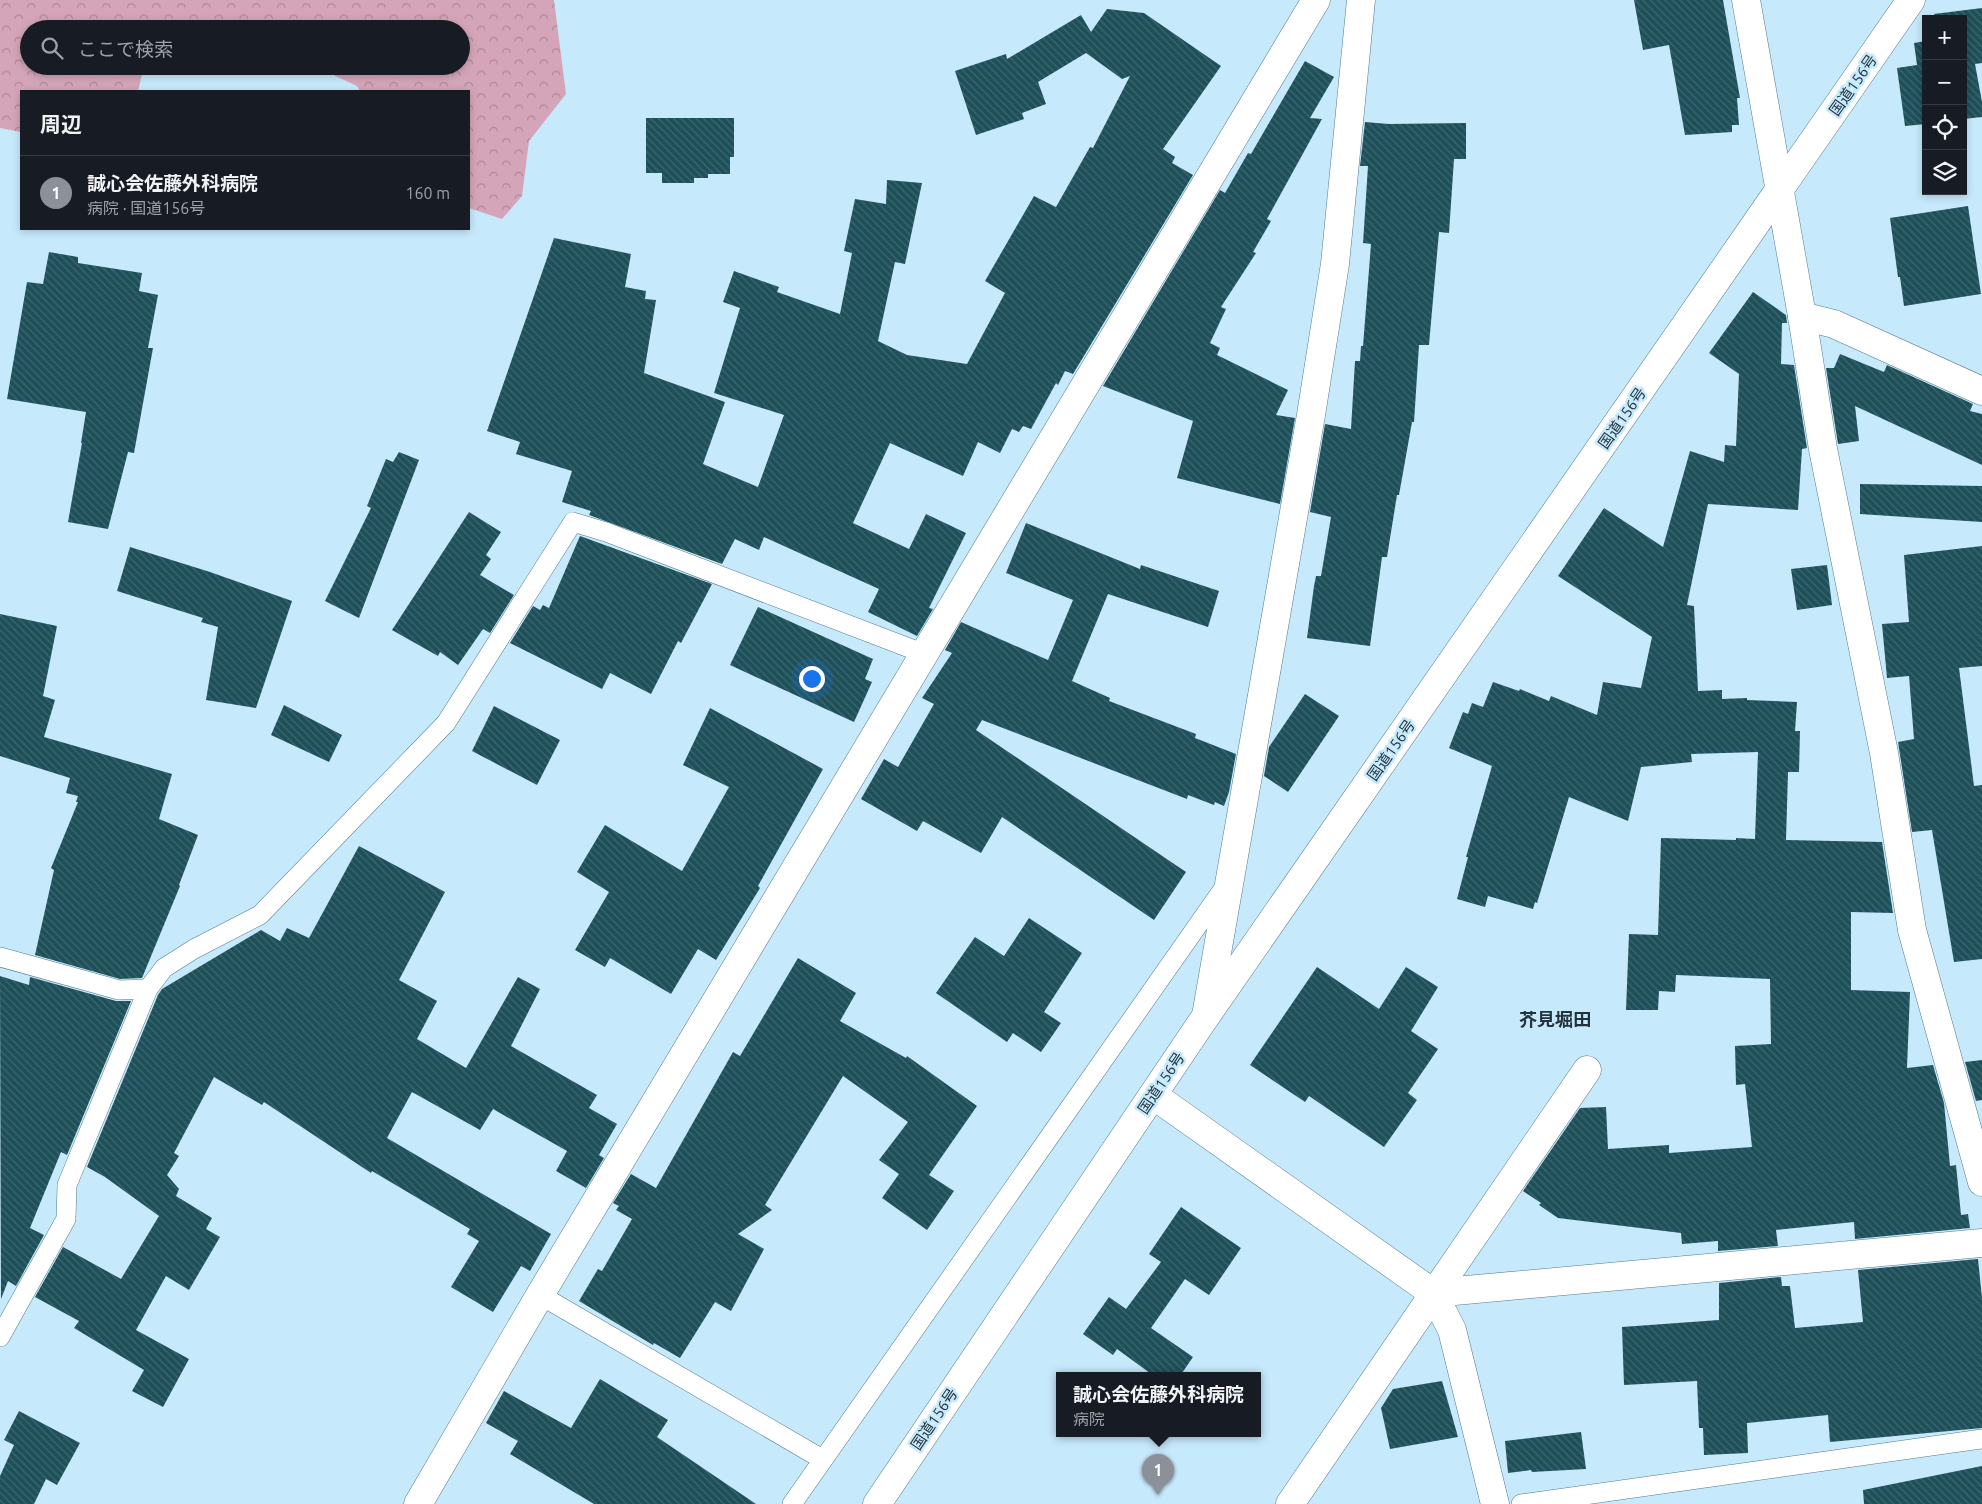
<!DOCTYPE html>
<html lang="ja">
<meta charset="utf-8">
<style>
:root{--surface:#171b24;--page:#20242c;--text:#f1f3f6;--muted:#9ea1a6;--line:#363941;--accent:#8c9099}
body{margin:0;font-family:Ubuntu,"Noto Sans JP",sans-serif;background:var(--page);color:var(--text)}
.controls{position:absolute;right:15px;top:15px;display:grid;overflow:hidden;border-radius:0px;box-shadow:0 2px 8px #0003}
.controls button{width:45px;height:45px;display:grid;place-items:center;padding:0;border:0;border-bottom:1px solid var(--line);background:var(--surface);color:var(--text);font:25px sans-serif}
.you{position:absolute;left:811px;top:678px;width:18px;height:18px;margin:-12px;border:4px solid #fff;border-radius:50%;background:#1a73e8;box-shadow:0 0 0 8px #1a73e833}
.badge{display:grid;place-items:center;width:32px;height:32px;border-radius:50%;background:var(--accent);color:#fff;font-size:16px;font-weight:700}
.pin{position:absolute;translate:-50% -41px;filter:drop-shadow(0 1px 2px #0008)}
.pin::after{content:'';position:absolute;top:26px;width:18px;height:15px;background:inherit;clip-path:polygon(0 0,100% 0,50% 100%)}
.popup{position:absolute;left:1056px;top:1372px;width:205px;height:65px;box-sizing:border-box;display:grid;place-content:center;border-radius:0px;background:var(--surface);filter:drop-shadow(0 1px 4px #0005);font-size:16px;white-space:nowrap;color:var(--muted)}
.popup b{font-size:19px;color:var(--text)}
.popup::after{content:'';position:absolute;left:50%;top:100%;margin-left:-10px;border:10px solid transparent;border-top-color:var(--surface)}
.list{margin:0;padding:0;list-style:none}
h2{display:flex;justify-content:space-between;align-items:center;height:65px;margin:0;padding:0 20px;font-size:21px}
h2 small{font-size:16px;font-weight:400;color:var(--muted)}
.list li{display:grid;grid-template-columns:32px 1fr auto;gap:15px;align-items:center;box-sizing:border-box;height:75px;padding:0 20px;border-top:1px solid var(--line)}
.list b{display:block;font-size:19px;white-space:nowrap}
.list p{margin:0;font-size:16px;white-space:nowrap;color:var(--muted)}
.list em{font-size:16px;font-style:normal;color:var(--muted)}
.icon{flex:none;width:28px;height:28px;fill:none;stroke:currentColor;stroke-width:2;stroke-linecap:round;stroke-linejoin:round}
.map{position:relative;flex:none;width:1982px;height:1504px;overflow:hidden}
.search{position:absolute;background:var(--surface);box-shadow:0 2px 8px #0003;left:20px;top:20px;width:450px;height:55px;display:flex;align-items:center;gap:12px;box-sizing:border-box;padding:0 18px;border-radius:28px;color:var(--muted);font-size:19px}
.panel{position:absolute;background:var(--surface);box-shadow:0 2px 8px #0003;left:20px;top:90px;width:450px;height:140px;border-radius:0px}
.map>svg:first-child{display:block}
.forest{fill:url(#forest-crowns)}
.building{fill:url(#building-back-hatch)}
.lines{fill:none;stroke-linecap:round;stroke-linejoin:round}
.service-casing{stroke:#537a8f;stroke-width:20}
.minor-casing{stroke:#537a8f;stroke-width:29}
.trunk-casing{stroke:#537a8f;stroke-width:29}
.service{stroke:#fff;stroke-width:19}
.minor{stroke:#fff;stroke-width:28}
.trunk{stroke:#fff;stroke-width:28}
.labels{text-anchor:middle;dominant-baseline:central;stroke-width:5;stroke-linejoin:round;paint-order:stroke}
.street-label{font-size:15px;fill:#22333c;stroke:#c7e9fc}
.quarter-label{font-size:18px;font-weight:bold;fill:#22333c;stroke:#c7e9fc}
</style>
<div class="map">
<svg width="1982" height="1504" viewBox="0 0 1982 1504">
<defs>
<pattern id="forest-crowns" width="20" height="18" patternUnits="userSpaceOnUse" patternTransform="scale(1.25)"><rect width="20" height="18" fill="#d4a5b8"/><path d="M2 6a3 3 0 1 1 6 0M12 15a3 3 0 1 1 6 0" fill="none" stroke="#ac8797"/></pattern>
<pattern id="building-back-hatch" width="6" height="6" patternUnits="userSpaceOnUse" patternTransform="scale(1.25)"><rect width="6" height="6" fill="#1e505a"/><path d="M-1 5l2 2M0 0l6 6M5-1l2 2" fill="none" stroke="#3e676f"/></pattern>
</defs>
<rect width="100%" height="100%" fill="#c7e9fc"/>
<!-- forest -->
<polygon class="forest" points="0,0 554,0 566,94 529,141 522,196 502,219 469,208 469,91 360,91 357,86 314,66 461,66 461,29 29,29 29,66 144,66 138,91 21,91 21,132 0,128"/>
<!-- building -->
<g class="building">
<polygon points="1634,0 1723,0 1740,98 1737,98 1739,125 1732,125 1732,132 1685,135 1669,45 1643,50"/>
<polygon points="1982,8 1982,63 1975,64 1982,102 1982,117 1963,119 1963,19 1935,19 1934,14"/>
<polygon points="1107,9 1144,13 1221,66 1163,149 1175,157 1172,163 1193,175 1073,374 1065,371 1058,385 1056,383 1031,429 1023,426 1019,432 1012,429 1000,453 978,442 963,476 890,443 853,523 909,549 926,514 966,533 929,608 933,609 917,636 868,612 879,589 764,537 759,550 735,539 722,564 589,515 591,511 562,502 572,471 516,454 520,442 487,431 554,238 631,254 625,287 646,291 645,299 656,300 644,373 725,402 703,464 758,487 784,415 714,393 740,308 723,302 734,271 779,287 777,292 840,314 852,253 844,251 855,199 886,204 887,180 922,183 905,264 895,262 878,341 907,355 967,364 1005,293 985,281 1034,196 1056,207 1090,147 1093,148 1130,76 1122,79 1086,53 1038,82 1046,104 1022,113 1024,119 976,135 955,71 1006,54 1007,59 1081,15 1091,32"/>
<polygon points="1926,41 1926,124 1905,126 1897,68 1917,65 1914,43"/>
<polygon points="1305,61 1334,77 1310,118 1322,119 1267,219 1271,221 1253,252 1256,253 1221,307 1226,309 1210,343 1220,348 1217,355 1288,390 1276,415 1295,418 1280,504 1177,478 1193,421 1103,386 1220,190 1225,193 1248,153 1251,154"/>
<polygon points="646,118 734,118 734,157 730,157 730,174 708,174 708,178 694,178 694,183 662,183 662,173 646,173"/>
<polygon points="1365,122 1389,124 1466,123 1466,159 1454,159 1449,233 1439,232 1429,345 1419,345 1414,422 1412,422 1399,495 1397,495 1387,557 1382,557 1370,646 1307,638 1314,586 1316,576 1321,576 1331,517 1310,512 1325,424 1351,429 1355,361 1360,361 1361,346 1363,346 1371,244 1363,243 1368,166 1360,166"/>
<polygon points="1968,206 1981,294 1904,306 1900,277 1898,277 1890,218"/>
<polygon points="49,252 78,257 78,263 142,273 139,291 158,295 148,348 153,348 134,453 128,452 108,529 68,522 82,443 81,443 86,412 7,399 27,282 43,284"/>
<polygon points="1753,292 1786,315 1787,323 1782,323 1781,364 1794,365 1807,448 1802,449 1798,510 1708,504 1687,605 1694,606 1698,691 1722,690 1722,699 1747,698 1747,700 1797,702 1795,731 1800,731 1799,772 1788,772 1786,840 1882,842 1893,913 1851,912 1851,990 1910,992 1907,1068 1933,1065 1944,1103 1950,1166 1956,1165 1961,1215 1968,1214 1970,1228 1855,1239 1854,1222 1776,1230 1778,1246 1718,1251 1718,1241 1682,1244 1681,1233 1558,1218 1539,1205 1541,1203 1523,1191 1580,1108 1606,1107 1608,1149 1669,1145 1669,1153 1752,1147 1745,1084 1736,1085 1735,1046 1771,1044 1770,979 1676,975 1675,992 1659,991 1658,1010 1626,1010 1629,934 1658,935 1661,838 1736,840 1736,838 1755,839 1758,752 1691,754 1692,762 1641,767 1628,821 1569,797 1537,903 1535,902 1533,909 1488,896 1485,907 1457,899 1468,857 1466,857 1492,766 1449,748 1463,712 1468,714 1472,703 1483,707 1493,682 1519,691 1520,689 1549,701 1551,696 1597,715 1603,682 1641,688 1652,637 1558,576 1604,508 1663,547 1690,451 1724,462 1725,445 1736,446 1739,374 1709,353"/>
<polygon points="1840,354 1884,372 1887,365 1973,404 1970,411 1982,414 1982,465 1855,406 1859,441 1838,444 1826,368 1834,368"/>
<polygon points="399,452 419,460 359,618 325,601 371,508 367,506 386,459 393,462"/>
<polygon points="1860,484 1982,486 1982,522 1860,514"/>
<polygon points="469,512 501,532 486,555 491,559 480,575 514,595 490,633 483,629 458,665 440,652 438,656 392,630"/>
<polygon points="1026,523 1140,569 1141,565 1219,591 1208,627 1108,594 1072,681 1110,698 1109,701 1196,734 1195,738 1236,754 1229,792 1224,806 1215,802 1214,805 1188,795 1187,799 982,720 976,730 1186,872 1154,920 1002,817 981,853 923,821 917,831 861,799 884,759 898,767 934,704 922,698 952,653 945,650 961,622 1048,660 1073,600 1006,573"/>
<polygon points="580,536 712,584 681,643 678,641 651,694 610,673 602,689 510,643 533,606 540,610 543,605 549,608"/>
<polygon points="1982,546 1982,666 1959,668 1974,786 1982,785 1982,959 1954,962 1932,830 1912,832 1898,742 1914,739 1909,676 1887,678 1882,624 1909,622 1904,555"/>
<polygon points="130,547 210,572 292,601 256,708 206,700 218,627 201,622 203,618 117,591"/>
<polygon points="1827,565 1832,605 1797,610 1791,569"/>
<polygon points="758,607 873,659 865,679 872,682 854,722 730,665"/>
<polygon points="0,614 57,626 43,696 55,700 44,737 172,774 159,819 198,835 179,885 180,886 142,978 120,979 35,955 54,870 51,868 78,802 76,802 78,796 66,793 70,778 0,756"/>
<polygon points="1305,694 1339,716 1288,792 1264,776 1269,747"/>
<polygon points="284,705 342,735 329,762 271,735"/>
<polygon points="494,706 560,740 537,785 472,751"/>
<polygon points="710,708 823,769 758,886 760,888 716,960 698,949 671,994 610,958 605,967 575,950 609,892 577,872 605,825 682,871 729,787 683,765"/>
<polygon points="359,846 445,892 399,980 437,1001 417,1039 466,1068 518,977 540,989 511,1046 597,1095 589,1108 617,1124 599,1155 604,1158 586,1188 556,1171 567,1151 493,1109 480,1130 412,1092 387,1138 551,1234 530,1271 521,1266 493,1312 451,1287 479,1241 467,1234 470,1229 372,1171 371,1173 264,1102 262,1105 214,1077 174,1153 179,1156 167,1175 179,1189 176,1196 212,1218 206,1229 220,1237 189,1290 166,1276 136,1330 189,1359 163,1407 132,1391 144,1370 74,1328 79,1321 35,1297 63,1247 121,1279 159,1216 105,1177 87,1167 158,995 162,989 261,930 280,941 287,928 309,938"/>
<polygon points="1029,918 1082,953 1044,1012 1061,1023 1041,1052 1013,1033 1007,1042 936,993 975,937 1004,956"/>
<polygon points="798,958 856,993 840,1021 906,1058 907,1056 977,1106 929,1175 954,1191 927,1230 882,1198 899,1174 879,1160 908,1122 843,1076 765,1205 772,1210 738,1234 764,1249 731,1311 715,1302 680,1358 654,1343 653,1345 579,1301 598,1269 602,1271 632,1219 616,1210 619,1206 613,1203 631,1174 656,1188 733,1052 740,1056"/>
<polygon points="1317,967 1379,1009 1406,967 1438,987 1411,1031 1438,1049 1408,1093 1417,1100 1384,1147 1309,1096 1305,1102 1250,1065"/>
<polygon points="0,976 29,985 30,977 116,1001 131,1001 67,1155 61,1152 30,1228 44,1235 16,1286 8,1281 1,1299"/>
<polygon points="1982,1060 1982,1100 1976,1101 1965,1062"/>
<polygon points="1181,1207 1241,1248 1209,1295 1185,1279 1151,1328 1193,1357 1180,1376 1154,1376 1117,1349 1113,1355 1083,1334 1109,1297 1126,1309 1161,1262 1149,1254"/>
<polygon points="1978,1259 1982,1298 1982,1428 1830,1442 1828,1415 1747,1423 1748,1453 1704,1455 1703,1428 1699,1428 1697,1381 1624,1385 1622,1327 1719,1320 1719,1283 1781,1277 1782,1286 1790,1286 1795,1328 1863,1322 1858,1270"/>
<polygon points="600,1379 668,1420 657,1437 756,1504 594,1504 510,1454 518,1441 486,1423 504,1391 571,1428"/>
<polygon points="1442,1381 1458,1437 1390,1449 1381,1408 1393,1389"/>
<polygon points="19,1411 80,1443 57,1485 46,1479 34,1504 0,1504 0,1476 14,1445 4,1440"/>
<polygon points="1581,1432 1586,1469 1532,1472 1531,1470 1508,1473 1505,1441"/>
<polygon points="1982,1466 1982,1504 1864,1504 1863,1490"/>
</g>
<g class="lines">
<defs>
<g id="service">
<polyline points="0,957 119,990 148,989"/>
<polyline points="540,1295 822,1459"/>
<polyline points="0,1337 66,1219 67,1185 148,989 164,968 194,949 260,915 446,723 573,522 606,532 925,654"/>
<polyline points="792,1504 1226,885"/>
<polyline points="1521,1504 1982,1439"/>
</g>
<g id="minor">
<polyline points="1746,0 1802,316 1823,449 1884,753 1912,930 1982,1182"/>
<polyline points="1802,316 1834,324 1982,391"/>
<polyline points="1206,1016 1311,415 1335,264 1361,0"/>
<polyline points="1153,1095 1433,1293 1982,1243"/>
<polyline points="1433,1293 1452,1330 1495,1504"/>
<polyline points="418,1504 540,1295 1316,0"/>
<polyline points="1290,1504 1587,1070"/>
</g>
<polyline id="trunk" points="877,1504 1206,1016 1911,0"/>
</defs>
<!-- service casing -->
<use href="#service" class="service-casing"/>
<!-- minor casing -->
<use href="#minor" class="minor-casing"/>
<!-- trunk casing -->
<use href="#trunk" class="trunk-casing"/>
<!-- service -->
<use href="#service" class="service"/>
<!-- minor -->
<use href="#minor" class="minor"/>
<!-- trunk -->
<use href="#trunk" class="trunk"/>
</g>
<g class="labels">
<!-- street labels -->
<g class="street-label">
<text transform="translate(1853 85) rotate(-55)">国道156号</text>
<text transform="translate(1622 418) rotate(-55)">国道156号</text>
<text transform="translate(1391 750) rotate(-55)">国道156号</text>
<text transform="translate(1161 1083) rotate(-56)">国道156号</text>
<text transform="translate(934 1419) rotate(-56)">国道156号</text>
</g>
<!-- quarter labels -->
<g class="quarter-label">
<text x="1555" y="1019">芥見堀田</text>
</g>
</g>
</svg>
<div class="controls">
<button>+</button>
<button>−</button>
<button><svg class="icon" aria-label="locate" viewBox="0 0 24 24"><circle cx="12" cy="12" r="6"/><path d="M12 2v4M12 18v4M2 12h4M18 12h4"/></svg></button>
<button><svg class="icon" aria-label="layers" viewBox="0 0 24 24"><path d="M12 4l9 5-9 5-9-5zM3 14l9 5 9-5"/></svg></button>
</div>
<div class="you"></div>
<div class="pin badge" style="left:1158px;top:1495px">1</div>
<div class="popup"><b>誠心会佐藤外科病院</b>病院</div>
<div class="search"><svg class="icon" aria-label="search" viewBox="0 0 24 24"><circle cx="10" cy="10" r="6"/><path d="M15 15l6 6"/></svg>ここで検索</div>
<section class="panel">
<h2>周辺<small></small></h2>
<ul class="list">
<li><span class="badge">1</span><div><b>誠心会佐藤外科病院</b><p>病院 · 国道156号</p></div><em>160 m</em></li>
</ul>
</section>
</div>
